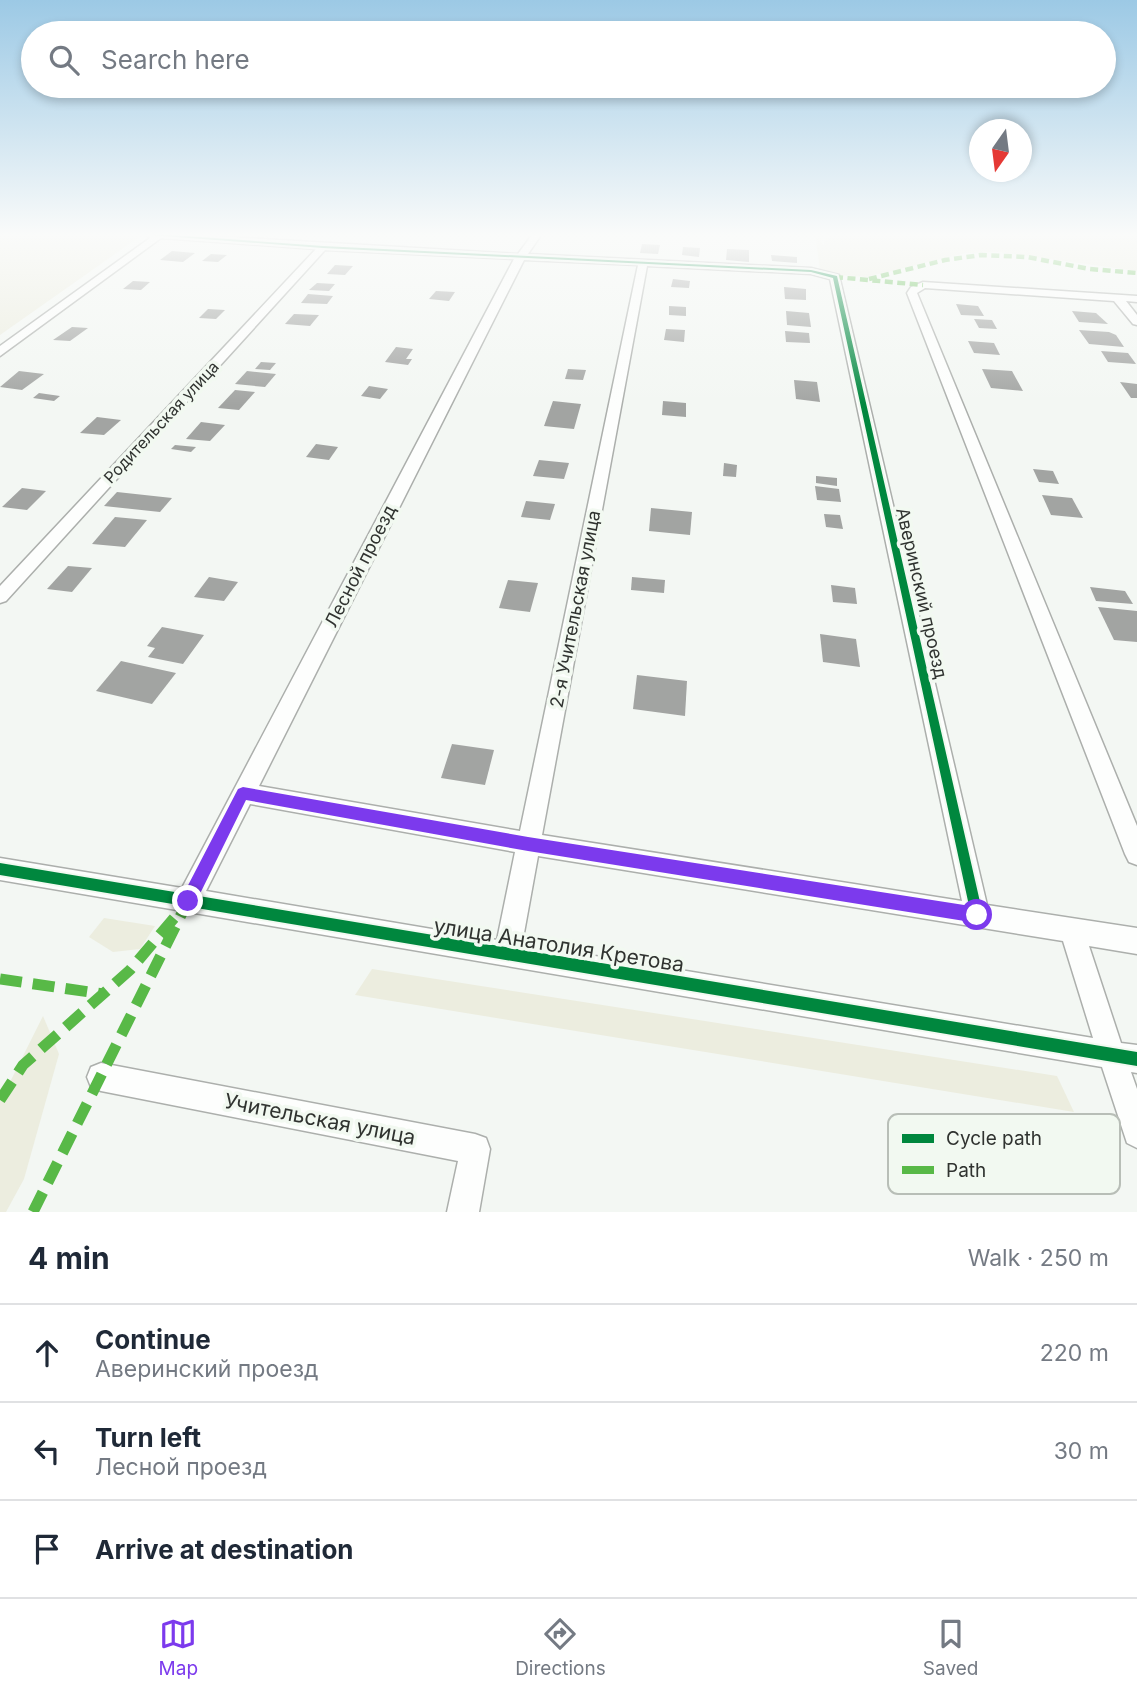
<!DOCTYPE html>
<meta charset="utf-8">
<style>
:root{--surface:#fff;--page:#f6f6f7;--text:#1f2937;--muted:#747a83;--line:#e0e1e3;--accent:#7c3aed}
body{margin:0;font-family:Inter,sans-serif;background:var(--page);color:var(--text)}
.compass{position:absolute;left:969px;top:119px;width:63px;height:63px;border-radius:50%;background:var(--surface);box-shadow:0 4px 10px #0003;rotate:194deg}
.stop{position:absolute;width:21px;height:21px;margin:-16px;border:5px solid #7c3aed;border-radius:50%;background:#fff}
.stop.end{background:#7c3aed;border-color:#fff;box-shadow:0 2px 7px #0008}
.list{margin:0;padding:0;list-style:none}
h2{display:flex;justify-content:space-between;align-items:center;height:91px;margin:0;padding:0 28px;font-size:30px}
h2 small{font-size:23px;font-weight:400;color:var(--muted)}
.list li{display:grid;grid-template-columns:46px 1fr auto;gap:21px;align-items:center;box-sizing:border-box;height:98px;padding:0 28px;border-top:2px solid var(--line)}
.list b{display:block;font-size:26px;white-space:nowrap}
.list p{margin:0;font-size:23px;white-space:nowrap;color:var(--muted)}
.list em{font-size:23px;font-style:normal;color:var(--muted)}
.icon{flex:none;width:38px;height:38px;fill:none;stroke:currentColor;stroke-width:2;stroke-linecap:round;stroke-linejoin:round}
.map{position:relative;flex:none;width:1137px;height:1212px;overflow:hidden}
.search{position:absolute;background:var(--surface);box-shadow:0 4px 10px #0003;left:21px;right:21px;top:21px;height:77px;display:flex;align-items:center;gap:18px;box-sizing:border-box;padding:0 24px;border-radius:38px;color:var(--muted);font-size:26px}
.sheet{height:385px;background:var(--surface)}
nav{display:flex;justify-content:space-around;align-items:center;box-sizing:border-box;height:98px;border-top:2px solid var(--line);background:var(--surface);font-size:19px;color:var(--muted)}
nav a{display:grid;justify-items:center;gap:4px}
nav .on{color:var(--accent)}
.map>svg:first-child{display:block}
.green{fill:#eceddf}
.building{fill:#a2a4a2}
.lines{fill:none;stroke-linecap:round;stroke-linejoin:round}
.minor-casing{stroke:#acafac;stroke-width:3}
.minor{fill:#fdfefd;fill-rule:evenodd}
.quiet-far2{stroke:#58b947;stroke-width:4.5;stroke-dasharray:8 4.5;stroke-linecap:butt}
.quiet-far1{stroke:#58b947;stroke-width:9;stroke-dasharray:18 9;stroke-linecap:butt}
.quiet{stroke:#58b947;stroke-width:11;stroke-dasharray:22 11;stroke-linecap:butt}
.cycleway-casing{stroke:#f2f9f1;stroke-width:4}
.cycleway{fill:#00873e;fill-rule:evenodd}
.route{fill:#7c3aed}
.labels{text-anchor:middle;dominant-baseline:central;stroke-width:7;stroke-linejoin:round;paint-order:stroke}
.far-street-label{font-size:16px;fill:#303330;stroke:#f2f9f1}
.street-label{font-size:18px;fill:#303330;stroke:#f2f9f1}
.near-street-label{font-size:21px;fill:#303330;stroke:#f2f9f1}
.key{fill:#f2f9f1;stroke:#b8beb7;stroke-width:2}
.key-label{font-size:19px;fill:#303330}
</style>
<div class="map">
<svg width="1137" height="1212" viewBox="0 0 1137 1212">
<rect width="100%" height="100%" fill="#f3f7f3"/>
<!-- green -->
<g class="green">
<polygon points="0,235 142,235 0,335"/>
<polygon points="815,235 824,235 821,241 824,246 824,241 830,235 1137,235 1137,271 999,252 966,253 866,277 838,275 820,269"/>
<polygon points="104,918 155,926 140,949 113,952 89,937"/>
<polygon points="372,969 1057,1076 1074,1112 355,995"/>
<polygon points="43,1016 59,1054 24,1179 6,1212 0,1212 0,1102"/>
</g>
<!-- building -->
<g class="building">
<polygon points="642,244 660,245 658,254 640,253"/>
<polygon points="683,247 700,248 699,257 682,255"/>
<polygon points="727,249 749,250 749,262 726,260"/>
<polygon points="172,251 195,253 183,262 160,260"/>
<polygon points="211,254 227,255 218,262 202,261"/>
<polygon points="771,255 797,257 797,263 772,261"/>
<polygon points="335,265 353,266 345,275 327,274"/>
<polygon points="673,279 690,281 689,288 671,287"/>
<polygon points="133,281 150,282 141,290 123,289"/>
<polygon points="317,283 335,284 329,291 309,290"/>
<polygon points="784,287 806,289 806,300 785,299"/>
<polygon points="436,291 455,292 449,301 429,299"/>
<polygon points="308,294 333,296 327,304 301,303"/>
<polygon points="956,304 978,306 984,316 961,315"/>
<polygon points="669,306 686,307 686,316 669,315"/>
<polygon points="208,309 225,310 216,319 199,318"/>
<polygon points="786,311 809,313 811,327 787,325"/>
<polygon points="1072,311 1096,313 1108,324 1079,322"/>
<polygon points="294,314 319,315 310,326 285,324"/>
<polygon points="974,319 992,320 997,329 979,328"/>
<polygon points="72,327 88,328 70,341 53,340"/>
<polygon points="666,329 685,330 684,342 664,340"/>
<polygon points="1079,330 1109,332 1116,335 1124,347 1089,344"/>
<polygon points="785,331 809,333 810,343 786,342"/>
<polygon points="968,341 994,343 1000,355 974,353"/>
<polygon points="396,347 413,349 406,359 412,359 408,365 385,362"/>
<polygon points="1101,351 1128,353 1136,364 1108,362"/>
<polygon points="261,362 276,363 270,370 255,369"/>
<polygon points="568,369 586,370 583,380 565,379"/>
<polygon points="982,369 1012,371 1023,391 991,388"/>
<polygon points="19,371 44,374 22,390 0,387"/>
<polygon points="247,371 276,374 265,387 235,384"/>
<polygon points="794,380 817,382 820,402 796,399"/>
<polygon points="1120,382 1137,384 1137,398 1131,398"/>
<polygon points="369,386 388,389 380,399 361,396"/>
<polygon points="235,390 255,392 239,410 218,408"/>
<polygon points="39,393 60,396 54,401 33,398"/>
<polygon points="553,401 581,404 574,429 544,426"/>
<polygon points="663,401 686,403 686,417 662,415"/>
<polygon points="97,417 121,420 104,435 80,433"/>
<polygon points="201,422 225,425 210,441 186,439"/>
<polygon points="316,444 338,447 329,460 306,457"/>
<polygon points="175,445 196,447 191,452 171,449"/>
<polygon points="539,460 569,463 564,479 533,476"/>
<polygon points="724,463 737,465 736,477 723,476"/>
<polygon points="1033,469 1053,471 1059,484 1039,482"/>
<polygon points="816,476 837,478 837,486 816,483"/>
<polygon points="815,486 839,489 841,502 817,500"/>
<polygon points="22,488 46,491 27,510 2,507"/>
<polygon points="117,492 172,498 160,512 104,506"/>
<polygon points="1042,495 1072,498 1083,518 1051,515"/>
<polygon points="526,501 555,504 550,520 521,517"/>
<polygon points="651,508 692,512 690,535 649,531"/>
<polygon points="824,514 840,515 843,529 826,527"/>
<polygon points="115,517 147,520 125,547 92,544"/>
<polygon points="68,566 92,568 72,592 47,589"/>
<polygon points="209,577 238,582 224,601 194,597"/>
<polygon points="632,577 665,580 664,593 631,590"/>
<polygon points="508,580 538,583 530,612 499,608"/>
<polygon points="831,585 855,588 857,604 833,602"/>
<polygon points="1090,587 1125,591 1133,604 1096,601"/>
<polygon points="1098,607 1137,611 1137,642 1114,640"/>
<polygon points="162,627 204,635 183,664 148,657 155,648 147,646"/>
<polygon points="820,634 856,639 860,667 823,662"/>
<polygon points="121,661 176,673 152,704 96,691"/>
<polygon points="637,675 687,681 685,716 633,709"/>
<polygon points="452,744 494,750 485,785 441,778"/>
</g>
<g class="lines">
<defs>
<g id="minor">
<path d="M147,235H192L518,254L532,235H541L528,254L811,268L839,275L987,905L1137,928V954L1089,946L1121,1043L1137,1045V1073L1131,1072L1137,1089V1148L1127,1143L1102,1067L0,880V858L182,888L514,259L325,250L6,601L0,603V586L316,249L161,238L0,356V346L150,238ZM524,260L638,265L520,831L259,786ZM647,266L811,274L830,279L962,901L542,835ZM250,804L515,852L497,940L206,891ZM538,856L1063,941L1093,1038L522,944Z"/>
<polygon points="923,282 1137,296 1137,302 1126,301 1137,315 1137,325 1133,324 1114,301 925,288 917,293 1137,826 1137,865 1129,862 1125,854 907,293 911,287"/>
<polygon points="101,1063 475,1134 486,1138 490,1149 479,1212 447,1212 458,1161 101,1091 91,1087 87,1077 91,1067"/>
</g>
</defs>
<!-- minor casing -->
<use href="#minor" class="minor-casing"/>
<!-- minor -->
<use href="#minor" class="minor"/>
<!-- quiet-far2 -->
<g class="quiet-far2">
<polyline points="835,277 923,285"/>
<polyline points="869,279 945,260 981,255 1027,257 1090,269 1137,273"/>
</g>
<!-- quiet-far1 -->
<polyline class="quiet-far1" points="182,912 188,901"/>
<!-- quiet -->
<g class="quiet">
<polyline points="0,979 103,994"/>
<polyline points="0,1100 23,1065 130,970 175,917"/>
<polyline points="33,1212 183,911"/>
</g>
<defs>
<g id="cycleway">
<polygon points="149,235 173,235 323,246 811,270 837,276 983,915 981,919 977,921 973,919 971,915 833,278 811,272 323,248"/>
<polygon points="0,863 1137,1052 1137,1066 0,875"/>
</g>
</defs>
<!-- cycleway casing -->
<use href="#cycleway" class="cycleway-casing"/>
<!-- cycleway -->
<use href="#cycleway" class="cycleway"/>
</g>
<!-- sky -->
<linearGradient id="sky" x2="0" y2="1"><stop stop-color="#9cc9e5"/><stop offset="0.58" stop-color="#fafbfa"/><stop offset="1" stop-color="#fafbfa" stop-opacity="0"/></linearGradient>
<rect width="1137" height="405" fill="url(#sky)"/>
<!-- route -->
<polygon class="route" points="243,787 528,837 977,907 983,910 985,915 983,921 977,923 528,851 246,800 194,906 188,909 183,906 180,901 183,895 238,789"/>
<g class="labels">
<!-- far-street labels -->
<g class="far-street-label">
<text transform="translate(161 422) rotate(-47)">Родительская улица</text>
</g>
<!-- street labels -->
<g class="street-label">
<text transform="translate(360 566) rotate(-63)">Лесной проезд</text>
<text transform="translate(922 593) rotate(77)">Аверинский проезд</text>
<text transform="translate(575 609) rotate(-79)">2-я Учительская улица</text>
</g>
<!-- near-street labels -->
<g class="near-street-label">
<text transform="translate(559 945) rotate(9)">улица Анатолия Кретова</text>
<text transform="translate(320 1119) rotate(11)">Учительская улица</text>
</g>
</g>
<!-- legend -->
<rect x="888" y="1114" width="232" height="80" rx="10" class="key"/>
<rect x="902" y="1134" width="32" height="9" fill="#00873e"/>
<rect x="902" y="1166" width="32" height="8" fill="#58b947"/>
<g class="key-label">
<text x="946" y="1145">Cycle path</text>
<text x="946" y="1177">Path</text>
</g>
</svg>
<svg class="compass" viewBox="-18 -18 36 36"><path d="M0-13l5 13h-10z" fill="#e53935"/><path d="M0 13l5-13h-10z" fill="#747a83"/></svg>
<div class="stop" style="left:977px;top:915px"></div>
<div class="stop end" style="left:188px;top:901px"></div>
<div class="search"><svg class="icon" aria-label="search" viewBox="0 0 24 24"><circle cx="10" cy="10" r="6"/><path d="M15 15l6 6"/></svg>Search here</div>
</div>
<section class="sheet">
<h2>4 min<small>Walk · 250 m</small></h2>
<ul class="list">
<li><svg class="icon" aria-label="ahead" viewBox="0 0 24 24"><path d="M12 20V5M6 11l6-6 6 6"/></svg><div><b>Continue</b><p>Аверинский проезд</p></div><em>220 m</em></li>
<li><svg class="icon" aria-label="left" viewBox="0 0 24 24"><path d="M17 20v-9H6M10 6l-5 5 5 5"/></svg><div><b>Turn left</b><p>Лесной проезд</p></div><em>30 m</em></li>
<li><svg class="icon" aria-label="arrive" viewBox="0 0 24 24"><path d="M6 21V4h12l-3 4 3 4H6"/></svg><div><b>Arrive at destination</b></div></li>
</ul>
</section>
<nav>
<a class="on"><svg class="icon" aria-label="map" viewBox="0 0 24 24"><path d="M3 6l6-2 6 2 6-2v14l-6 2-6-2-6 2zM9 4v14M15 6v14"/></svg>Map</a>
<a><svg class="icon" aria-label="directions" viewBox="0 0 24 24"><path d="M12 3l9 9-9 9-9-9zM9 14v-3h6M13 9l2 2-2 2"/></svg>Directions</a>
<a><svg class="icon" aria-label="saved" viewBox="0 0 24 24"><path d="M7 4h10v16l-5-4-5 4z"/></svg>Saved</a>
</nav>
